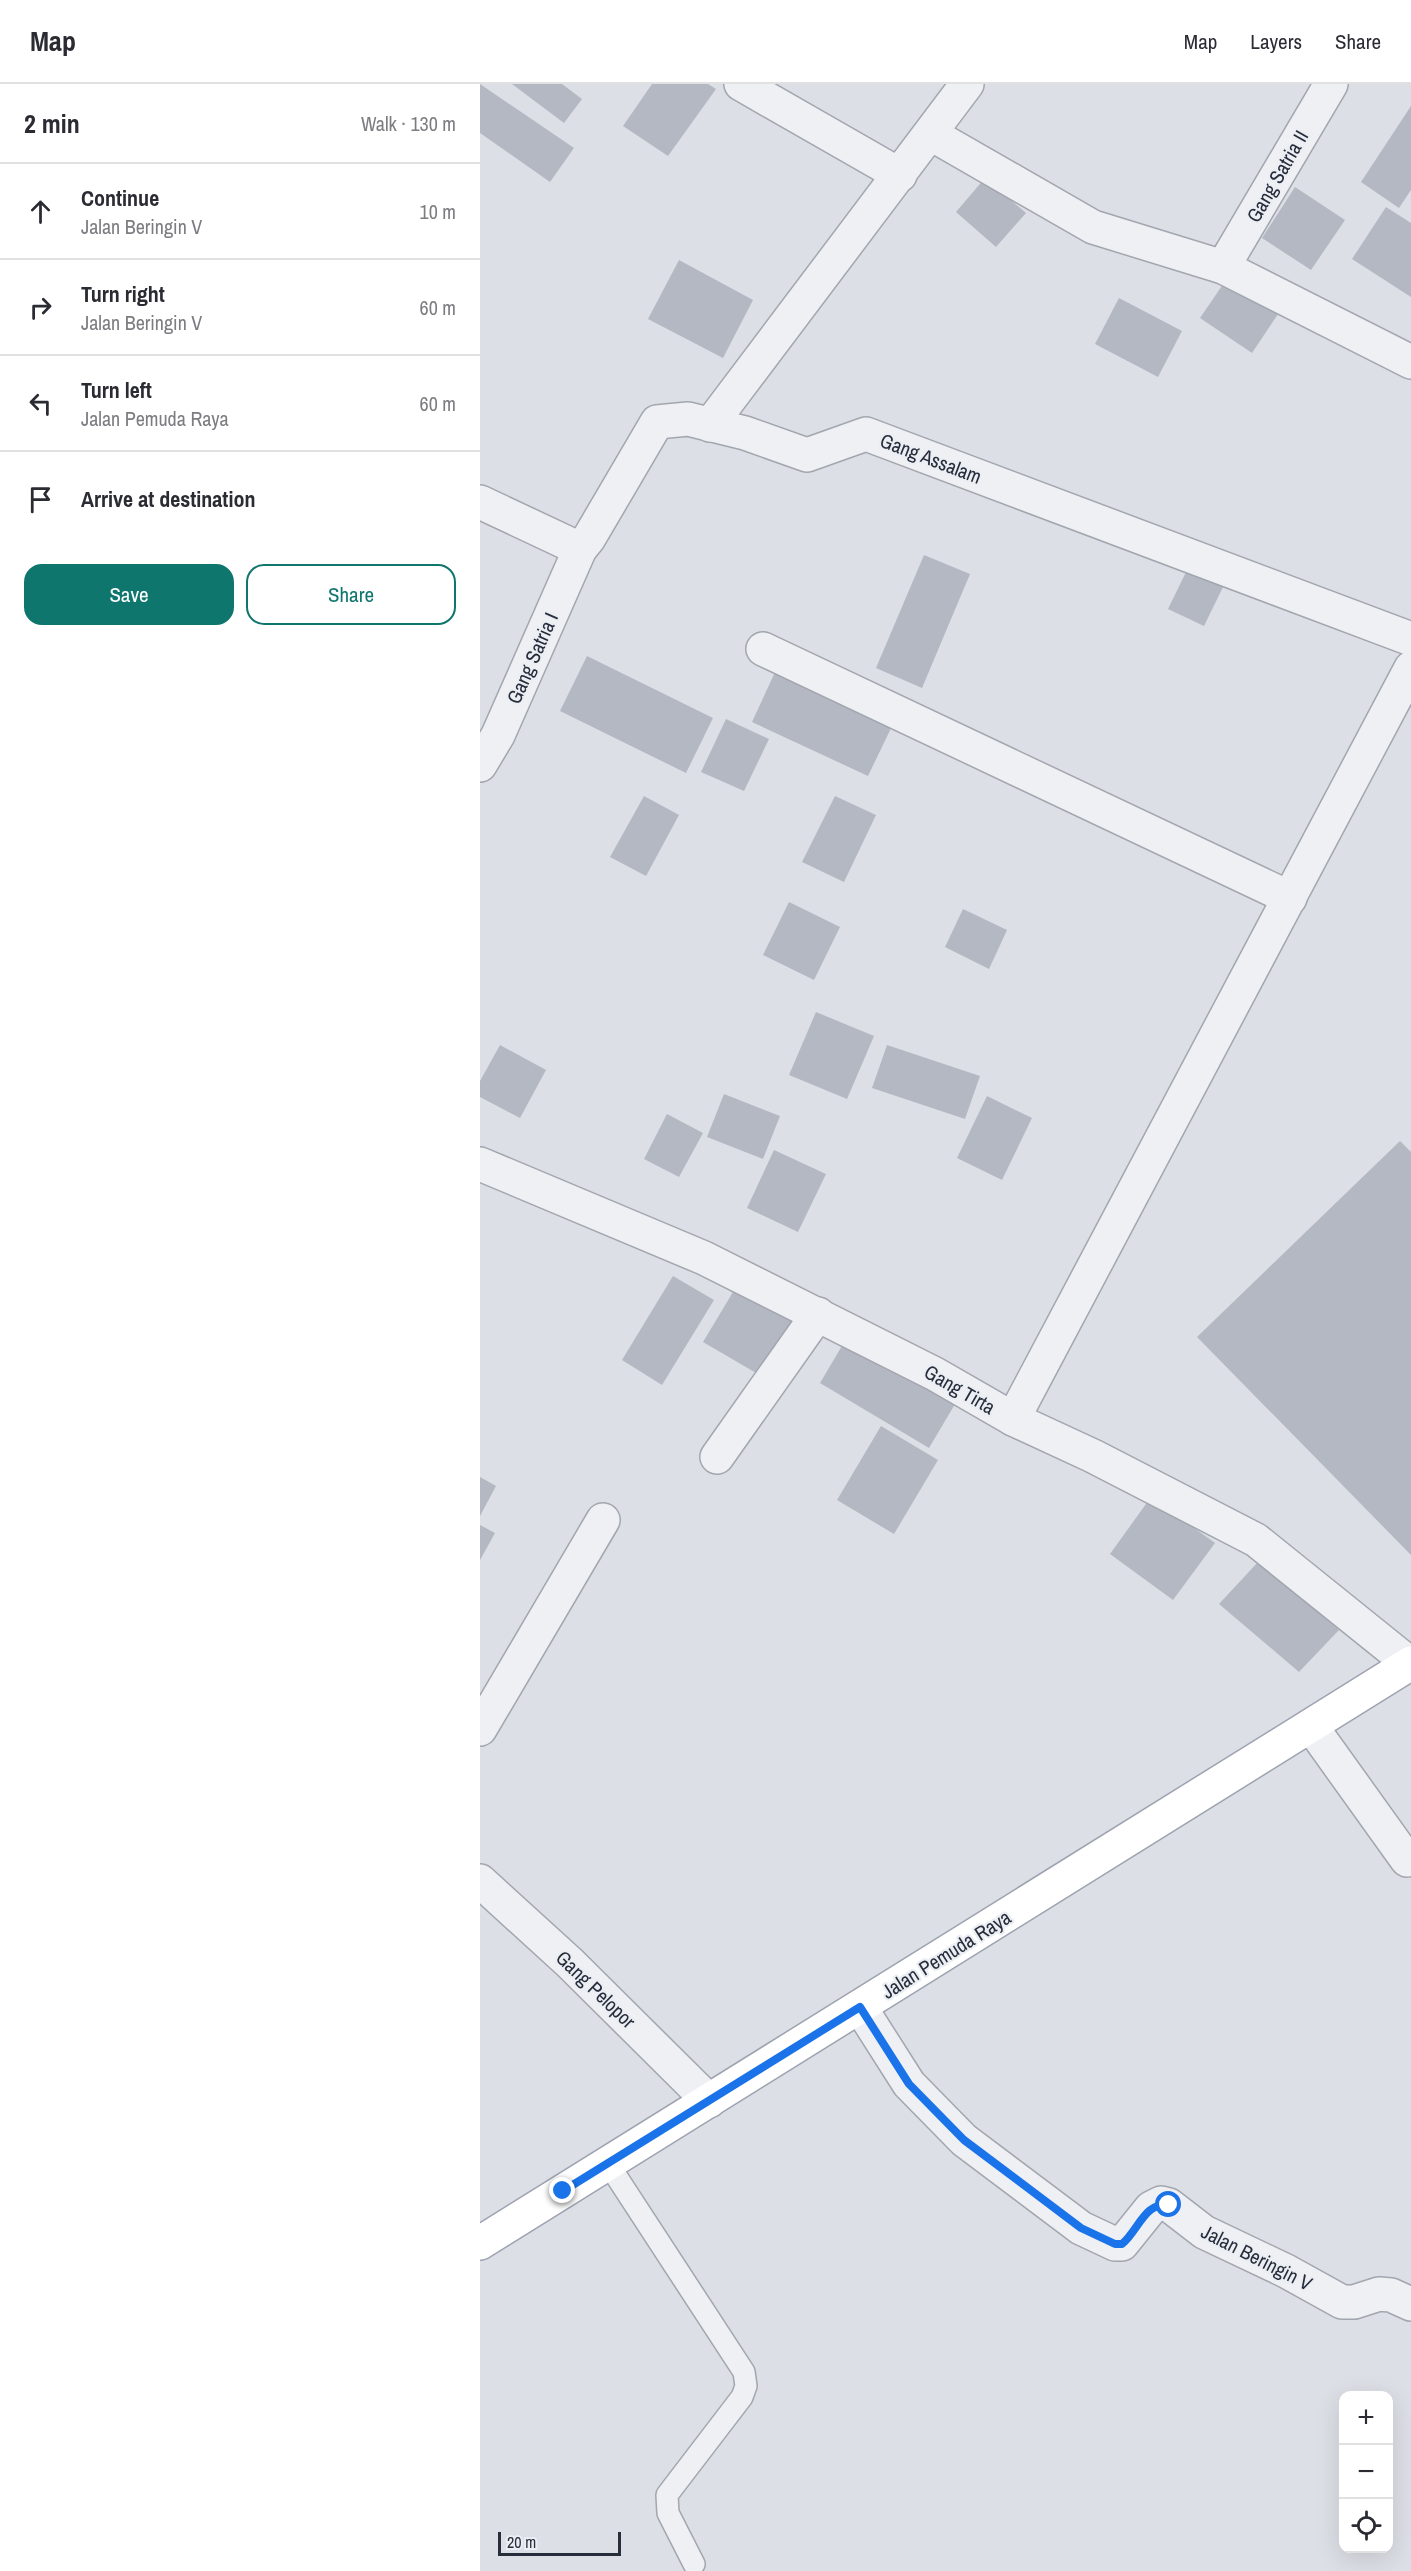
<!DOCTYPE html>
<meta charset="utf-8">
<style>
:root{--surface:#fff;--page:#f2f2f3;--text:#2b2b33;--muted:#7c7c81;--line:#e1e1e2;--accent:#0f766e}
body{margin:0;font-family:"Archivo Narrow",sans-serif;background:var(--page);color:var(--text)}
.controls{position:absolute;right:18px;bottom:18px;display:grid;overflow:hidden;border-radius:12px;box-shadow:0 6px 24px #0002}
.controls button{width:54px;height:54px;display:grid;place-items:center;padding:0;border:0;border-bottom:2px solid var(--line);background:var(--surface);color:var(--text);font:30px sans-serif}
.scale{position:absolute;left:18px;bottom:15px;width:123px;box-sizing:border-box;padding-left:6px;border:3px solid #272d3b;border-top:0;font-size:16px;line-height:21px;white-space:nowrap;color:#272d3b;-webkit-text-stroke:4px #ebeef3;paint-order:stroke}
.stop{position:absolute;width:18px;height:18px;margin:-14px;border:4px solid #1a73e8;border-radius:50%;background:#fff}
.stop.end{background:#1a73e8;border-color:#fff;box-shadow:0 2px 6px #0008}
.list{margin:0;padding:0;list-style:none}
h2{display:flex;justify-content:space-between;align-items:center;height:78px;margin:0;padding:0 24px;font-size:26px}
h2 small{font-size:20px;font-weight:400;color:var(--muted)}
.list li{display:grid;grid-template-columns:39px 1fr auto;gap:18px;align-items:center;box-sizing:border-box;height:96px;padding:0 24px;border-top:2px solid var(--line)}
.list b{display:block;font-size:22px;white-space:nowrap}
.list p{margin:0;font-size:20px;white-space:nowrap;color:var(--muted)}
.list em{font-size:20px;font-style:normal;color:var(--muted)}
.actions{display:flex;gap:12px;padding:18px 24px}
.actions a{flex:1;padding:14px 0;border:2px solid var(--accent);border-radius:18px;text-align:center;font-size:21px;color:var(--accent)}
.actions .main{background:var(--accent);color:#fff}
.icon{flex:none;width:33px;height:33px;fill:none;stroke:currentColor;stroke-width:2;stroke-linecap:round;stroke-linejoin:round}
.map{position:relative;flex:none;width:931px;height:2487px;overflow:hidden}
header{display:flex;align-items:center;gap:36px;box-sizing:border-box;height:84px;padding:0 30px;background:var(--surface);border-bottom:2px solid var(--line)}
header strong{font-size:28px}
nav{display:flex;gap:33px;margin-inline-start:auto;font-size:21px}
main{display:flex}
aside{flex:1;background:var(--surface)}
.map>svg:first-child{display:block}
.building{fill:#b4b8c2}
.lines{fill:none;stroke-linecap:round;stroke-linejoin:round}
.lane-casing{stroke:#a2a6af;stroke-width:24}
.street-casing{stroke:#a2a6af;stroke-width:36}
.primary-casing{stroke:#9da3b0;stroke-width:36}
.lane{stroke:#eff0f4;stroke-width:21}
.street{stroke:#eff0f4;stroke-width:33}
.primary{stroke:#fff;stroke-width:33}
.route{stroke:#1a73e8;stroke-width:8}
.labels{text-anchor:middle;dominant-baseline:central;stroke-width:4.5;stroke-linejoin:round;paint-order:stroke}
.street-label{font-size:20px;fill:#272d3b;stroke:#ebeef3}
</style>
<header>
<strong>Map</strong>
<nav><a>Map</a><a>Layers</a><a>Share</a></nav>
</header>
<main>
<aside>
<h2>2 min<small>Walk · 130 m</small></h2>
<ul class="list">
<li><svg class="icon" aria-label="ahead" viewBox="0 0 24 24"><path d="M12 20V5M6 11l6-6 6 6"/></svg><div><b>Continue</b><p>Jalan Beringin V</p></div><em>10 m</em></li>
<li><svg class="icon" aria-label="right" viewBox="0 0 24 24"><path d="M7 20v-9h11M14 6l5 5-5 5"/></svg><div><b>Turn right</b><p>Jalan Beringin V</p></div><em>60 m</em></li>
<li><svg class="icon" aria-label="left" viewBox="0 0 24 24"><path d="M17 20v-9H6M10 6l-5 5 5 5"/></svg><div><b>Turn left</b><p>Jalan Pemuda Raya</p></div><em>60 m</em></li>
<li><svg class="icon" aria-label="arrive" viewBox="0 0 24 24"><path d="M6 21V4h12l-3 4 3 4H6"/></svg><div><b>Arrive at destination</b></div></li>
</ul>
<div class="actions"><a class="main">Save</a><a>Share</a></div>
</aside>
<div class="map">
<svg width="931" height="2487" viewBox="0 0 931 2487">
<rect width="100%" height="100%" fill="#dcdfe5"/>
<!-- building -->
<g class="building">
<polygon points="0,0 94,64 70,98 0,49"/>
<polygon points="32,0 82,0 102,15 84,39"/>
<polygon points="172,0 228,0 236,5 188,72 143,42"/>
<polygon points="931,22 931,106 919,124 881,98"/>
<polygon points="505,94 546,129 516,163 476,128"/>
<polygon points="815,103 865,136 831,186 782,154"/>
<polygon points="906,123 931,139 931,213 872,175"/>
<polygon points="199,176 273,216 243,274 168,235"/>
<polygon points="748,193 800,227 772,269 720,234"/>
<polygon points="639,214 702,247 678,293 615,260"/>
<polygon points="444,471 490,490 442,604 396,584"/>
<polygon points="707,486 743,503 724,542 688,525"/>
<polygon points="107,572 233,634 206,689 80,627"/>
<polygon points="296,586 413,640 388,692 272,638"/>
<polygon points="246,635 289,655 264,707 221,688"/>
<polygon points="164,712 199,731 166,792 130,773"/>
<polygon points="355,712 396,731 364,798 322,778"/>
<polygon points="309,818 360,843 334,896 283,871"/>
<polygon points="483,825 527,846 509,885 465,863"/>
<polygon points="336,928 394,952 367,1015 309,991"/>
<polygon points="20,961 66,986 40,1034 0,1013 0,997"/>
<polygon points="407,961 500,992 485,1035 392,1004"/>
<polygon points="244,1010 300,1032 283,1075 227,1053"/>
<polygon points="507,1012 552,1034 522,1096 477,1074"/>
<polygon points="187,1030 223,1049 199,1093 164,1075"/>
<polygon points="920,1057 931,1068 931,1471 717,1253"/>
<polygon points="294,1066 346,1090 318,1148 267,1124"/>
<polygon points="193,1192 234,1216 182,1301 142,1276"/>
<polygon points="256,1203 316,1238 283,1293 223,1258"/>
<polygon points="369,1250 478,1315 449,1364 340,1299"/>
<polygon points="401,1342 458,1376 414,1450 357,1416"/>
<polygon points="0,1393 16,1402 0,1432"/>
<polygon points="671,1413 735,1459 693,1516 630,1470"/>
<polygon points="0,1441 15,1449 0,1476"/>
<polygon points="778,1478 859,1546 819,1588 739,1520"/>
</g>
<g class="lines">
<defs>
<polyline id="lane" points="127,2078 264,2288 266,2302 262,2313 187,2411 188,2429 214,2480"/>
<g id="street">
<polyline points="261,0 420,91"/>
<polyline points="451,50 613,143 743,183 931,278"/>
<polyline points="743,183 851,0"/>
<polyline points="230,341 487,0"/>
<polyline points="0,418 100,465 109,454 177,338 208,335 265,349 327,371 386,350 931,555"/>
<polyline points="283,565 810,814"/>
<polyline points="0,681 18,651 100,465"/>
<polyline points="0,1080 224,1174 455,1290 533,1335 613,1372 776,1456 930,1580"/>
<polyline points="533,1335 931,584"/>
<polyline points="237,1373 338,1230"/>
<polyline points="831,1642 927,1776 931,1775"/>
<polyline points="0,1645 123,1436"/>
<polyline points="0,1797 90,1879 229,2017"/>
<polyline points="380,1923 429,2000 484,2056 601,2144 635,2160 642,2160 671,2124 681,2119 689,2121 724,2148 806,2187 862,2218 874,2218 899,2210 911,2211 931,2220"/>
</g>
<polyline id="primary" points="0,2159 931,1579"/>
</defs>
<!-- lane casing -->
<use href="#lane" class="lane-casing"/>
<!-- street casing -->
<use href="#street" class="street-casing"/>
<!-- primary casing -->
<use href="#primary" class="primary-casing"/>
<!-- lane -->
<use href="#lane" class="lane"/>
<!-- street -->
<use href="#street" class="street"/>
<!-- primary -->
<use href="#primary" class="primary"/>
</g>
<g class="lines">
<!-- route -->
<path class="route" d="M83,2107L380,1923L429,2000L484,2056L601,2144L635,2160H642C658,2147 665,2117 689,2121"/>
</g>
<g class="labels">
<!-- street labels -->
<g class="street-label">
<text transform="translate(797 92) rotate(-60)">Gang Satria II</text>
<text transform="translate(451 374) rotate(21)">Gang Assalam</text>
<text transform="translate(52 574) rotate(-66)">Gang Satria I</text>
<text transform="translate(480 1305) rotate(30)">Gang Tirta</text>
<text transform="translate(466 1870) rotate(-32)">Jalan Pemuda Raya</text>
<text transform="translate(116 1905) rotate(44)">Gang Pelopor</text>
<text transform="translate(777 2173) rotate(27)">Jalan Beringin V</text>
</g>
</g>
</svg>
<div class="controls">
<button>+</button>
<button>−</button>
<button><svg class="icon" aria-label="locate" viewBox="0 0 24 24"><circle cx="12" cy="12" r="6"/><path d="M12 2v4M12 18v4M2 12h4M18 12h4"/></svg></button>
</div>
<div class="scale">20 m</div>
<div class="stop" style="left:689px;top:2121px"></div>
<div class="stop end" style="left:83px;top:2107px"></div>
</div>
</main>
